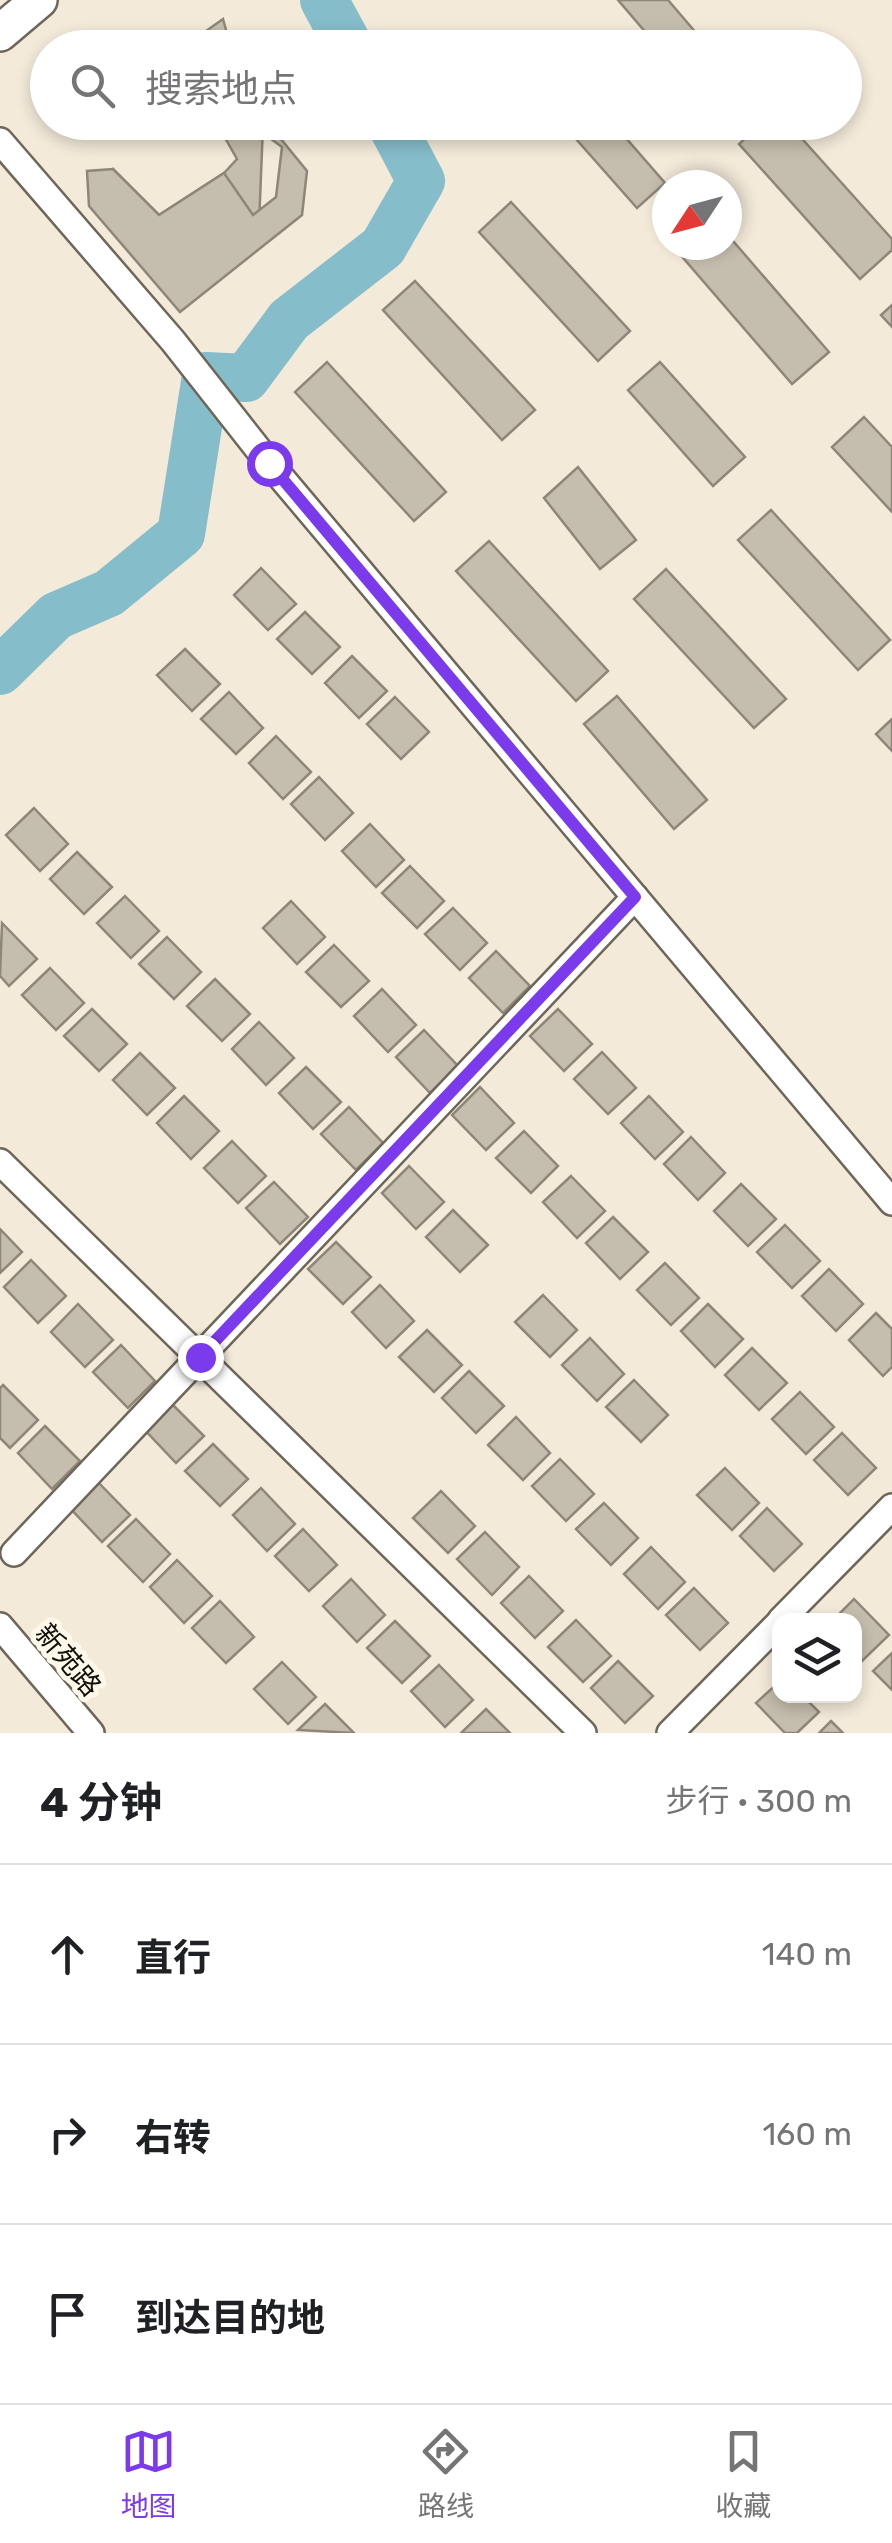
<!DOCTYPE html>
<html lang="zh">
<meta charset="utf-8">
<style>
:root{--surface:#fff;--page:#f6f6f6;--text:#202124;--muted:#757577;--line:#e0e0e0;--accent:#7c3aed}
body{margin:0;font-family:Rubik,"Noto Sans SC",sans-serif;background:var(--page);color:var(--text)}
.controls{position:absolute;right:30px;bottom:30px;display:grid;overflow:hidden;border-radius:20px;box-shadow:0 5px 15px #0003}
.controls button{width:90px;height:90px;display:grid;place-items:center;padding:0;border:0;border-bottom:2px solid var(--line);background:var(--surface);color:var(--text);font:50px sans-serif}
.compass{position:absolute;left:652px;top:170px;width:90px;height:90px;border-radius:50%;background:var(--surface);box-shadow:0 5px 15px #0003;rotate:234deg}
.stop{position:absolute;width:30px;height:30px;margin:-22px;border:8px solid #7c3aed;border-radius:50%;background:#fff}
.stop.end{background:#7c3aed;border-color:#fff;box-shadow:0 2px 10px #0008}
.list{margin:0;padding:0;list-style:none}
h2{display:flex;justify-content:space-between;align-items:center;height:130px;margin:0;padding:0 40px;font-size:42px}
h2 small{font-size:32px;font-weight:400;color:var(--muted)}
.list li{display:grid;grid-template-columns:65px 1fr auto;gap:30px;align-items:center;box-sizing:border-box;height:180px;padding:0 40px;border-top:2px solid var(--line)}
.list b{display:block;font-size:38px;white-space:nowrap}
.list em{font-size:32px;font-style:normal;color:var(--muted)}
.icon{flex:none;width:55px;height:55px;fill:none;stroke:currentColor;stroke-width:2;stroke-linecap:round;stroke-linejoin:round}
.map{position:relative;flex:none;width:892px;height:1733px;overflow:hidden}
.search{position:absolute;background:var(--surface);box-shadow:0 5px 15px #0003;left:30px;right:30px;top:30px;height:110px;display:flex;align-items:center;gap:25px;box-sizing:border-box;padding:0 35px;border-radius:55px;color:var(--muted);font-size:38px}
.sheet{height:670px;background:var(--surface)}
nav{display:flex;justify-content:space-around;align-items:center;box-sizing:border-box;height:140px;border-top:2px solid var(--line);background:var(--surface);font-size:28px;color:var(--muted)}
nav a{display:grid;justify-items:center;gap:5px}
nav .on{color:var(--accent)}
.map>svg:first-child{display:block}
.lines{fill:none;stroke-linecap:round;stroke-linejoin:round}
.river{stroke:#86bdca;stroke-width:48}
.building{fill:#c5bdad;stroke:#8e8779;stroke-width:2.5}
.minor-casing{stroke:#6e6759;stroke-width:30}
.secondary-casing{stroke:#6e6759;stroke-width:40}
.minor{stroke:#fff;stroke-width:25}
.secondary{stroke:#fff;stroke-width:35}
.route{stroke:#7c3aed;stroke-width:12}
.labels{text-anchor:middle;dominant-baseline:central;stroke-width:10;stroke-linejoin:round;paint-order:stroke}
.street-label{font-size:28px;fill:#120f0a;stroke:#fef8eb}
</style>
<div class="map">
<svg width="892" height="1733" viewBox="0 0 892 1733">
<rect width="100%" height="100%" fill="#f3eada"/>
<g class="lines">
<!-- river -->
<g class="river">
<polyline points="324,0 350,48"/>
<polyline points="0,671 56,616 109,593 181,534 206,376 246,378 289,320 383,247 421,181 390,122"/>
</g>
</g>
<!-- building -->
<g class="building">
<polygon points="618,0 668,0 709,48 659,48"/>
<polygon points="223,19 231,48 182,48"/>
<polygon points="93,122 140,122 130,130 93,130"/>
<polygon points="216,122 261,122 263,125 259,225 174,288 92,186 113,169 159,215 224,173 237,159"/>
<polygon points="248,122 267,122 307,171 302,215 180,312 89,206 87,171 113,169 159,215 224,173 253,215 276,197 282,147"/>
<polygon points="561,122 612,122 665,183 637,208"/>
<polygon points="763,122 787,122 892,239 892,250 860,279 739,144"/>
<polygon points="511,202 630,331 598,361 479,232"/>
<polygon points="727,234 829,352 792,384 678,252 687,245 727,245"/>
<polygon points="415,281 535,410 502,440 383,310"/>
<polygon points="892,305 892,327 881,315"/>
<polygon points="327,362 446,492 414,521 295,392"/>
<polygon points="660,362 745,457 713,486 628,390"/>
<polygon points="864,417 892,447 892,512 832,447"/>
<polygon points="578,467 636,540 600,569 544,498"/>
<polygon points="771,510 890,640 858,670 738,540"/>
<polygon points="489,541 608,671 576,701 456,571"/>
<polygon points="261,568 296,604 268,630 234,595"/>
<polygon points="666,569 786,699 754,728 634,599"/>
<polygon points="305,612 340,647 312,674 277,639"/>
<polygon points="185,649 220,684 192,711 157,675"/>
<polygon points="352,656 387,691 359,718 325,683"/>
<polygon points="229,692 263,728 236,754 201,719"/>
<polygon points="617,696 707,800 674,829 584,724"/>
<polygon points="395,697 429,732 401,759 367,724"/>
<polygon points="892,719 892,751 876,734"/>
<polygon points="276,736 311,772 283,799 249,763"/>
<polygon points="319,777 353,813 325,840 291,804"/>
<polygon points="34,808 68,844 40,871 6,835"/>
<polygon points="370,824 404,860 376,887 342,851"/>
<polygon points="77,852 112,887 84,914 50,879"/>
<polygon points="410,866 444,901 417,928 382,893"/>
<polygon points="125,896 159,931 131,958 97,923"/>
<polygon points="291,901 325,937 297,964 263,928"/>
<polygon points="453,908 487,943 460,970 425,934"/>
<polygon points="2,923 37,959 9,986 0,976"/>
<polygon points="167,937 201,972 174,999 139,964"/>
<polygon points="334,945 369,981 341,1007 306,972"/>
<polygon points="496,951 530,986 503,1013 469,978"/>
<polygon points="50,968 84,1003 56,1030 22,995"/>
<polygon points="215,979 250,1014 222,1041 187,1006"/>
<polygon points="382,989 416,1025 388,1052 354,1016"/>
<polygon points="92,1009 127,1044 99,1071 64,1036"/>
<polygon points="558,1009 592,1044 564,1071 530,1036"/>
<polygon points="259,1022 294,1058 266,1085 232,1049"/>
<polygon points="424,1030 458,1066 430,1093 396,1057"/>
<polygon points="602,1052 636,1088 608,1114 574,1079"/>
<polygon points="140,1053 175,1088 147,1115 113,1080"/>
<polygon points="306,1067 341,1102 313,1129 279,1093"/>
<polygon points="480,1087 514,1123 486,1150 452,1115"/>
<polygon points="184,1096 219,1131 191,1159 157,1123"/>
<polygon points="649,1096 683,1132 655,1159 621,1123"/>
<polygon points="349,1107 383,1143 356,1170 321,1134"/>
<polygon points="524,1131 558,1166 531,1193 496,1158"/>
<polygon points="691,1137 725,1173 698,1200 664,1164"/>
<polygon points="232,1141 266,1176 238,1203 204,1168"/>
<polygon points="409,1166 444,1202 416,1229 382,1193"/>
<polygon points="571,1176 605,1211 577,1238 543,1202"/>
<polygon points="274,1182 308,1217 280,1244 246,1208"/>
<polygon points="741,1184 776,1219 748,1246 714,1211"/>
<polygon points="453,1210 488,1245 460,1272 426,1237"/>
<polygon points="613,1217 648,1252 620,1279 586,1243"/>
<polygon points="785,1225 820,1261 792,1288 757,1252"/>
<polygon points="0,1229 22,1252 0,1273"/>
<polygon points="336,1242 371,1277 343,1304 308,1269"/>
<polygon points="31,1260 66,1296 38,1323 4,1287"/>
<polygon points="665,1263 699,1298 671,1325 637,1290"/>
<polygon points="829,1269 863,1304 836,1331 802,1296"/>
<polygon points="380,1285 414,1321 386,1348 352,1312"/>
<polygon points="543,1295 577,1330 550,1357 515,1322"/>
<polygon points="78,1304 113,1340 85,1367 51,1332"/>
<polygon points="708,1304 743,1339 715,1367 681,1331"/>
<polygon points="876,1313 892,1329 892,1367 883,1376 849,1340"/>
<polygon points="427,1330 462,1365 434,1392 399,1357"/>
<polygon points="590,1338 624,1374 597,1401 562,1365"/>
<polygon points="121,1345 155,1381 128,1408 93,1372"/>
<polygon points="752,1348 787,1383 759,1410 725,1375"/>
<polygon points="469,1371 504,1406 476,1433 442,1398"/>
<polygon points="634,1380 668,1415 641,1442 606,1407"/>
<polygon points="3,1385 38,1420 10,1448 0,1438 0,1388"/>
<polygon points="800,1392 834,1427 806,1454 772,1419"/>
<polygon points="169,1401 204,1436 176,1463 142,1427"/>
<polygon points="516,1417 550,1453 523,1480 488,1445"/>
<polygon points="45,1426 80,1461 52,1489 18,1453"/>
<polygon points="842,1433 876,1468 848,1495 814,1460"/>
<polygon points="213,1444 248,1479 220,1506 185,1471"/>
<polygon points="560,1459 594,1494 566,1521 532,1486"/>
<polygon points="725,1468 759,1503 732,1530 697,1495"/>
<polygon points="96,1480 130,1515 102,1542 68,1506"/>
<polygon points="261,1488 295,1524 267,1551 233,1515"/>
<polygon points="441,1491 475,1526 448,1553 413,1518"/>
<polygon points="604,1503 638,1538 611,1565 576,1529"/>
<polygon points="767,1508 802,1544 774,1571 740,1536"/>
<polygon points="136,1519 170,1554 143,1582 108,1546"/>
<polygon points="303,1529 337,1565 309,1591 275,1556"/>
<polygon points="485,1532 519,1567 492,1595 457,1559"/>
<polygon points="651,1547 685,1582 658,1609 624,1574"/>
<polygon points="177,1560 212,1596 184,1623 150,1587"/>
<polygon points="529,1576 563,1611 535,1638 501,1603"/>
<polygon points="351,1579 385,1615 357,1642 323,1606"/>
<polygon points="694,1588 728,1623 700,1650 666,1615"/>
<polygon points="854,1599 889,1635 861,1662 854,1655 854,1620 833,1620"/>
<polygon points="220,1601 254,1637 226,1663 192,1628"/>
<polygon points="576,1620 611,1656 583,1682 548,1647"/>
<polygon points="395,1621 430,1656 402,1683 367,1648"/>
<polygon points="892,1653 892,1690 873,1671"/>
<polygon points="618,1661 653,1696 625,1723 591,1688"/>
<polygon points="282,1662 316,1697 288,1724 254,1689"/>
<polygon points="439,1665 473,1700 445,1727 411,1691"/>
<polygon points="780,1681 780,1696 803,1696 819,1712 797,1733 785,1733 756,1703"/>
<polygon points="325,1704 354,1733 298,1730"/>
<polygon points="486,1709 510,1733 461,1733"/>
<polygon points="831,1721 843,1733 819,1733"/>
</g>
<g class="lines">
<defs>
<g id="minor">
<polyline points="0,141 173,341 269,463 892,1202"/>
<polyline points="0,1162 583,1733"/>
<polyline points="14,1553 635,897"/>
<polyline points="781,1620 892,1507"/>
<polyline points="0,1626 91,1733"/>
<polyline points="670,1733 780,1622"/>
</g>
<polyline id="secondary" points="0,33 39,0"/>
</defs>
<!-- minor casing -->
<use href="#minor" class="minor-casing"/>
<!-- secondary casing -->
<use href="#secondary" class="secondary-casing"/>
<!-- minor -->
<use href="#minor" class="minor"/>
<!-- secondary -->
<use href="#secondary" class="secondary"/>
</g>
<g class="lines">
<!-- route -->
<polyline class="route" points="200,1357 635,897 269,463"/>
</g>
<g class="labels">
<!-- street labels -->
<g class="street-label">
<text transform="translate(68 1660) rotate(50)">新苑路</text>
</g>
</g>
</svg>
<div class="controls">
<button><svg class="icon" aria-label="layers" viewBox="0 0 24 24"><path d="M12 4l9 5-9 5-9-5zM3 14l9 5 9-5"/></svg></button>
</div>
<svg class="compass" viewBox="-18 -18 36 36"><path d="M0-13l5 13h-10z" fill="#e53935"/><path d="M0 13l5-13h-10z" fill="#757577"/></svg>
<div class="stop" style="left:269px;top:463px"></div>
<div class="stop end" style="left:200px;top:1357px"></div>
<div class="search"><svg class="icon" aria-label="search" viewBox="0 0 24 24"><circle cx="10" cy="10" r="6"/><path d="M15 15l6 6"/></svg>搜索地点</div>
</div>
<section class="sheet">
<h2>4 分钟<small>步行 · 300 m</small></h2>
<ul class="list">
<li><svg class="icon" aria-label="ahead" viewBox="0 0 24 24"><path d="M12 20V5M6 11l6-6 6 6"/></svg><div><b>直行</b></div><em>140 m</em></li>
<li><svg class="icon" aria-label="right" viewBox="0 0 24 24"><path d="M7 20v-9h11M14 6l5 5-5 5"/></svg><div><b>右转</b></div><em>160 m</em></li>
<li><svg class="icon" aria-label="arrive" viewBox="0 0 24 24"><path d="M6 21V4h12l-3 4 3 4H6"/></svg><div><b>到达目的地</b></div></li>
</ul>
</section>
<nav>
<a class="on"><svg class="icon" aria-label="map" viewBox="0 0 24 24"><path d="M3 6l6-2 6 2 6-2v14l-6 2-6-2-6 2zM9 4v14M15 6v14"/></svg>地图</a>
<a><svg class="icon" aria-label="directions" viewBox="0 0 24 24"><path d="M12 3l9 9-9 9-9-9zM9 14v-3h6M13 9l2 2-2 2"/></svg>路线</a>
<a><svg class="icon" aria-label="saved" viewBox="0 0 24 24"><path d="M7 4h10v16l-5-4-5 4z"/></svg>收藏</a>
</nav>
